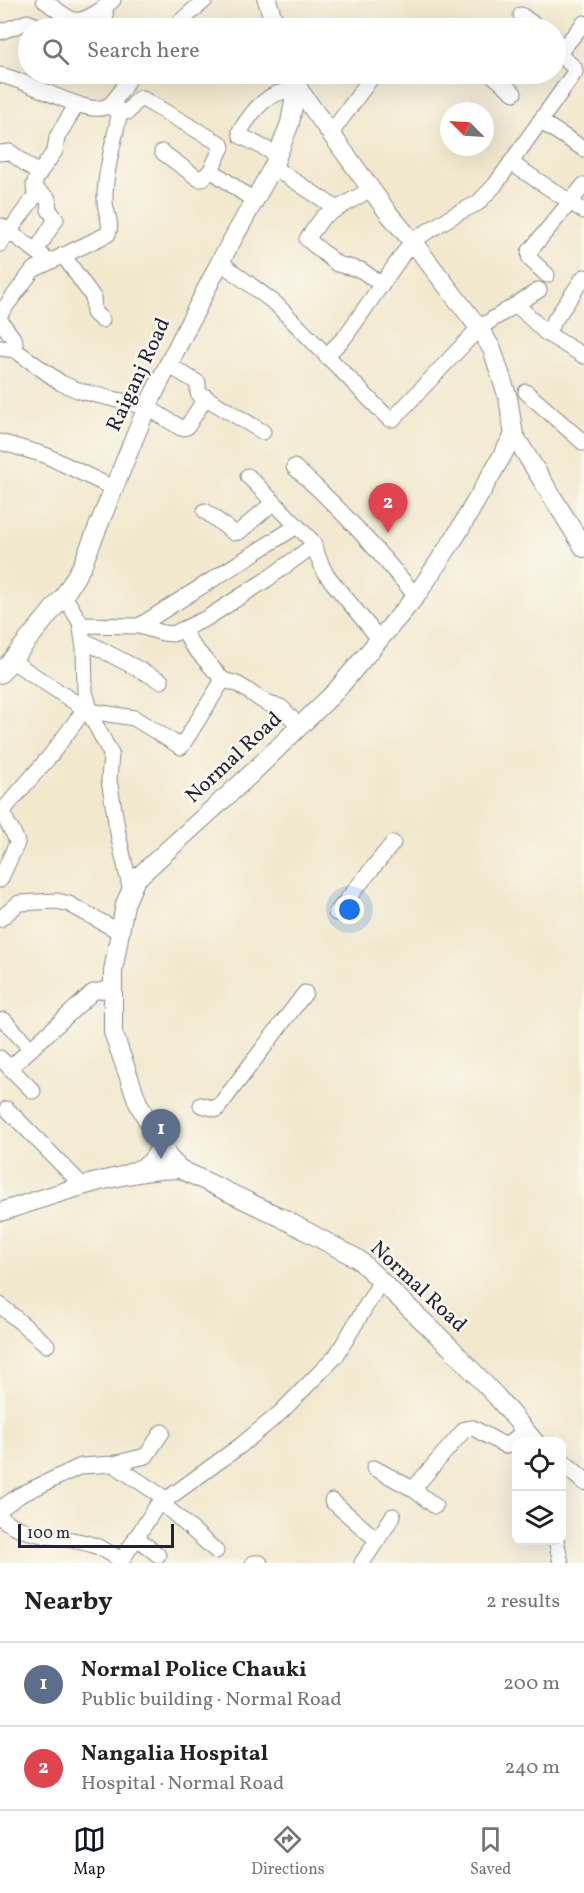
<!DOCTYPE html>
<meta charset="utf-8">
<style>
:root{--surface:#fff;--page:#f6f6f6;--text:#222;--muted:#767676;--line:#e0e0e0;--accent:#111827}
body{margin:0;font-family:Vollkorn,serif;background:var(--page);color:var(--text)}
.controls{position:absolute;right:18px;bottom:18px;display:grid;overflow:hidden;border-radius:12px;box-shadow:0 6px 24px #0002}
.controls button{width:54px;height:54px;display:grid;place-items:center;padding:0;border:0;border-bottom:2px solid var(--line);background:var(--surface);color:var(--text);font:30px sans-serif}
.compass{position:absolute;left:440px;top:102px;width:54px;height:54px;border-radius:50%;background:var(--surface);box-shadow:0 6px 24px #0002;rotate:294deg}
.scale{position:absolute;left:18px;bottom:15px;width:156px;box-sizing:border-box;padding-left:6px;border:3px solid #22223b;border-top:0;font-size:16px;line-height:21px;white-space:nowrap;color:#22223b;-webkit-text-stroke:4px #fbf7ec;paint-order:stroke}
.you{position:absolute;left:350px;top:910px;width:21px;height:21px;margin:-15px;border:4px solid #fff;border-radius:50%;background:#1a73e8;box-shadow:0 0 0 9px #1a73e833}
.badge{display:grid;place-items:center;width:39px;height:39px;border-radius:50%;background:var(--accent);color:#fff;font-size:20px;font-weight:700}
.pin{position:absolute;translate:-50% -50px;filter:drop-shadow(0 2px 3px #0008)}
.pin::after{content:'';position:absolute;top:32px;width:21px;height:18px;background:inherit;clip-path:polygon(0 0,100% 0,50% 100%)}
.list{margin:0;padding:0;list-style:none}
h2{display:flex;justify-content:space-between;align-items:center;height:78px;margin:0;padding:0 24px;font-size:26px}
h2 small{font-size:20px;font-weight:400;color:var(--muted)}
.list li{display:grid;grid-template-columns:39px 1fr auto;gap:18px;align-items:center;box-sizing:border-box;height:84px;padding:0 24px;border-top:2px solid var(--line)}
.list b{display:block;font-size:22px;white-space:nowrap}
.list p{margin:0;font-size:20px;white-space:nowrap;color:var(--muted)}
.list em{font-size:20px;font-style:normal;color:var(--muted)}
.icon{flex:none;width:33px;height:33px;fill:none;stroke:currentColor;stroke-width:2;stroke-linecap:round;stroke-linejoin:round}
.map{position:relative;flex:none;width:584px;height:1563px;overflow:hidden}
.search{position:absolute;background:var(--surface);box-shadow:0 6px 24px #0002;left:18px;right:18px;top:18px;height:66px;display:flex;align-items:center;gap:15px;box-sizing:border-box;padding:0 21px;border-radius:33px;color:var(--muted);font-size:22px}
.sheet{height:246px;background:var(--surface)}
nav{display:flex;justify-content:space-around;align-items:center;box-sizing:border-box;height:84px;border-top:2px solid var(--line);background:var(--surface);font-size:16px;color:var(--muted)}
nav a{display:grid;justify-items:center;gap:3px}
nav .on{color:var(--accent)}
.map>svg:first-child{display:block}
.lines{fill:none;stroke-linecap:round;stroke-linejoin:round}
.minor-casing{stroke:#8a8584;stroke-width:17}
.major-casing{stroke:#8a8584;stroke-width:20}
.minor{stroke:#fff;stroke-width:15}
.major{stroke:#fff;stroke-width:18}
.labels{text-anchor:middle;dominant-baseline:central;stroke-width:5;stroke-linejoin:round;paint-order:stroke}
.street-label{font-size:21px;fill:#22223b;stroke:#fbf7ec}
</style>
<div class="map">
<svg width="584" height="1563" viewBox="0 0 584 1563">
<rect width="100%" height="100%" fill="#fbf7ec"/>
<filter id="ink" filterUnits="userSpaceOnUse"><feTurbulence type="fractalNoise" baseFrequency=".0167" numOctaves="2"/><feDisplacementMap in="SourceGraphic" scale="12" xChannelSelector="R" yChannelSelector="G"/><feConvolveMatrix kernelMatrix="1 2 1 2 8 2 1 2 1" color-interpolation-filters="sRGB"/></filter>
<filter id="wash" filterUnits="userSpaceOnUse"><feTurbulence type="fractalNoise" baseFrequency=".008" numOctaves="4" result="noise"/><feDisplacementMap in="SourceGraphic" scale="24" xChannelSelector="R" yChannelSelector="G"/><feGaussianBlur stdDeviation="1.35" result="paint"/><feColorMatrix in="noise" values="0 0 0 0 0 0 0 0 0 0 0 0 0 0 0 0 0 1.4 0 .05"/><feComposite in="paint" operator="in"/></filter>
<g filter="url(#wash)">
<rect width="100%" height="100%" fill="#f1e8cd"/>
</g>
<g filter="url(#ink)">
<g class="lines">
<defs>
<g id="minor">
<path d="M44,0C52,6 62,15 71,19C83,25 104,8 113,0"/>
<polyline points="105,7 106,28"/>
<polyline points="521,15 539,28"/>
<polyline points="173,28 205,0"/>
<polyline points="0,32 27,22 42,28"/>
<polyline points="564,47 584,23"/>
<polyline points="452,74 456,74"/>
<polyline points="491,74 514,93"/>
<path d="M0,75C27,81 51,96 77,104"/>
<polyline points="113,109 128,112 137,100 141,98 221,144 222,147 211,170 202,179 199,179 162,152"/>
<polyline points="540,121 584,149"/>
<polyline points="331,133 374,74"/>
<polyline points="0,153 10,152 39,174"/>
<path d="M278,155L241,136L240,131C253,110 269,89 296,91"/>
<polyline points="511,163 584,211"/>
<polyline points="273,167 336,208"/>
<polyline points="211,170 253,200"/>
<polyline points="35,189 48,199 49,210 56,219 36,251"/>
<polyline points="371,189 323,217 307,239 337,264 361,270 382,285"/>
<polyline points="1,226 43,256"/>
<path d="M0,244L35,196L34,185L37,176L55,151L57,137L77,104C112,117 114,100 132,74"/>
<polyline points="63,255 93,297 94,313 102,320"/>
<polyline points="220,262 276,304 389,419 393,419 479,328 539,290"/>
<polyline points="547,275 530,259 529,252 584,185"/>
<polyline points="517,305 546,333 584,356"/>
<path d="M0,314L33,270L108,234C113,223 105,213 105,201C104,176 115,137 120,111"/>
<polyline points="0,320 15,341 15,350"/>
<polyline points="546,333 584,277"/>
<polyline points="0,348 15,350 61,383 80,391 147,407 181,428 187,427 206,397"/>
<polyline points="326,356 345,337 412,241 456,214 478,203 495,185 575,72 574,67 558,54 564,47 556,41"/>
<polyline points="167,364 198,383 198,393 263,432"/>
<polyline points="526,392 584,443"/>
<polyline points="0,442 45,455 113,488"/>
<path d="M294,467C339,506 377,550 416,596"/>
<polyline points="248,476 311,540 325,573 380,640"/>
<polyline points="205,511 234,533 239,532 274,502"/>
<polyline points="64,596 80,622 84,648 85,691 92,718 111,754 109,780 119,839 131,891"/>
<polyline points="81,625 139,626 163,633 173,634 207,618 266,580 314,545"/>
<polyline points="139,626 297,526"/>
<polyline points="184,629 191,644 223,680"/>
<polyline points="83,640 161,681"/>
<polyline points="12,661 85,709"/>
<path d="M90,711L134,718L181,747L223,680C229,682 237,683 242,687C256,695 263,705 281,707L300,727"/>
<path d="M0,880L17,843C15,830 2,823 5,808L50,756L88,705"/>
<polyline points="336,913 393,843"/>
<polyline points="0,919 19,903 57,901 69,904 120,932"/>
<polyline points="4,1020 31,1049"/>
<polyline points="0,1058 33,1091"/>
<polyline points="10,1068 93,992 113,988"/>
<polyline points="201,1105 217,1109 305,993"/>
<polyline points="7,1109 83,1186"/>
<polyline points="0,1305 47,1345"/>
<polyline points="113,1464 166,1499"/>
<polyline points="374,1468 413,1489 435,1506"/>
<polyline points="413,1489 465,1429 473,1428 506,1446 525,1431"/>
<polyline points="332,1501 377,1540"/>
<polyline points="161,1502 216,1551"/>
<polyline points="0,1509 20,1495 81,1466 113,1464 146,1456 162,1432"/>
<path d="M0,1517C26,1539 63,1535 93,1545C103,1548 113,1555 122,1561"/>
<polyline points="136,1537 158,1555"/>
<polyline points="556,1540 561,1563"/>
<polyline points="120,1563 156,1507 240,1446 280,1413 336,1356 381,1281"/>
<polyline points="253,1563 260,1563"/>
<polyline points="362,1563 393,1516"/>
</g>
<g id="major">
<polyline points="267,0 276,28"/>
<polyline points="295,78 300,91 389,214 412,241 479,328 492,349 508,398 514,435 584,548"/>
<polyline points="0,674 64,596 82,566 147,407 220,262 273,167 290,123 297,83"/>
<polyline points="161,1145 138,1103 113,1032 113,971 125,904 136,879 250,775 335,692 416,596 457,534 514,435"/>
<polyline points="180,1169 280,1217 358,1259 450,1347 496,1396 535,1442"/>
<path d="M0,1212C59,1194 118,1170 180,1169L169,1158L161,1145C152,1166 144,1168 124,1175"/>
<polyline points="562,1462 584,1481"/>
</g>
</defs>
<!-- minor casing -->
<use href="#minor" class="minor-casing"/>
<!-- major casing -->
<use href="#major" class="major-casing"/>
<!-- minor -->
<use href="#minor" class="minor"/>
<!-- major -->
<use href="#major" class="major"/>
</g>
</g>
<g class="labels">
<!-- street labels -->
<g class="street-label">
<text transform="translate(139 375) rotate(-65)">Raiganj Road</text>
<text transform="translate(234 758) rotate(-43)">Normal Road</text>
<text transform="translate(418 1287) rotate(43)">Normal Road</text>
</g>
</g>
</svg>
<div class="controls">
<button><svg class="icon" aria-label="locate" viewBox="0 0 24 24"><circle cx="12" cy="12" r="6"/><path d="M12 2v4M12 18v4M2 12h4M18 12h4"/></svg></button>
<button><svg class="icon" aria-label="layers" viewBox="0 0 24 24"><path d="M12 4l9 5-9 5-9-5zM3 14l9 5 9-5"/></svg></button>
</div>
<svg class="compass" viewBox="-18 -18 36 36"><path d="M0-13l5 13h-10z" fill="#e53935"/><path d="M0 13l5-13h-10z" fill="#767676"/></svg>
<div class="scale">100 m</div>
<div class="you"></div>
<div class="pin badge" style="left:161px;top:1159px;background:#5c6f8a">1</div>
<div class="pin badge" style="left:388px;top:533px;background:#e0444e">2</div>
<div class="search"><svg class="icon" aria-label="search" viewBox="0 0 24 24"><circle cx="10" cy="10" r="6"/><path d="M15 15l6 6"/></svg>Search here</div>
</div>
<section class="sheet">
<h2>Nearby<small>2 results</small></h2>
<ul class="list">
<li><span class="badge" style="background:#5c6f8a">1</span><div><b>Normal Police Chauki</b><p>Public building · Normal Road</p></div><em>200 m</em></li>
<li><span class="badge" style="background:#e0444e">2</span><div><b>Nangalia Hospital</b><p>Hospital · Normal Road</p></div><em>240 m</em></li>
</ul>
</section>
<nav>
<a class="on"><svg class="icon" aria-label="map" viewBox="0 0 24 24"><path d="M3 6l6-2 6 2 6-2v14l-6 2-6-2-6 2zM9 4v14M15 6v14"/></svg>Map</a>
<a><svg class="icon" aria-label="directions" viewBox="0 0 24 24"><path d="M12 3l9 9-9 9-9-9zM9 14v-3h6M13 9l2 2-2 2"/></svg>Directions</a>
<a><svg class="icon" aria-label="saved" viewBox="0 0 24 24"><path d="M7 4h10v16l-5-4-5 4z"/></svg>Saved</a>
</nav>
